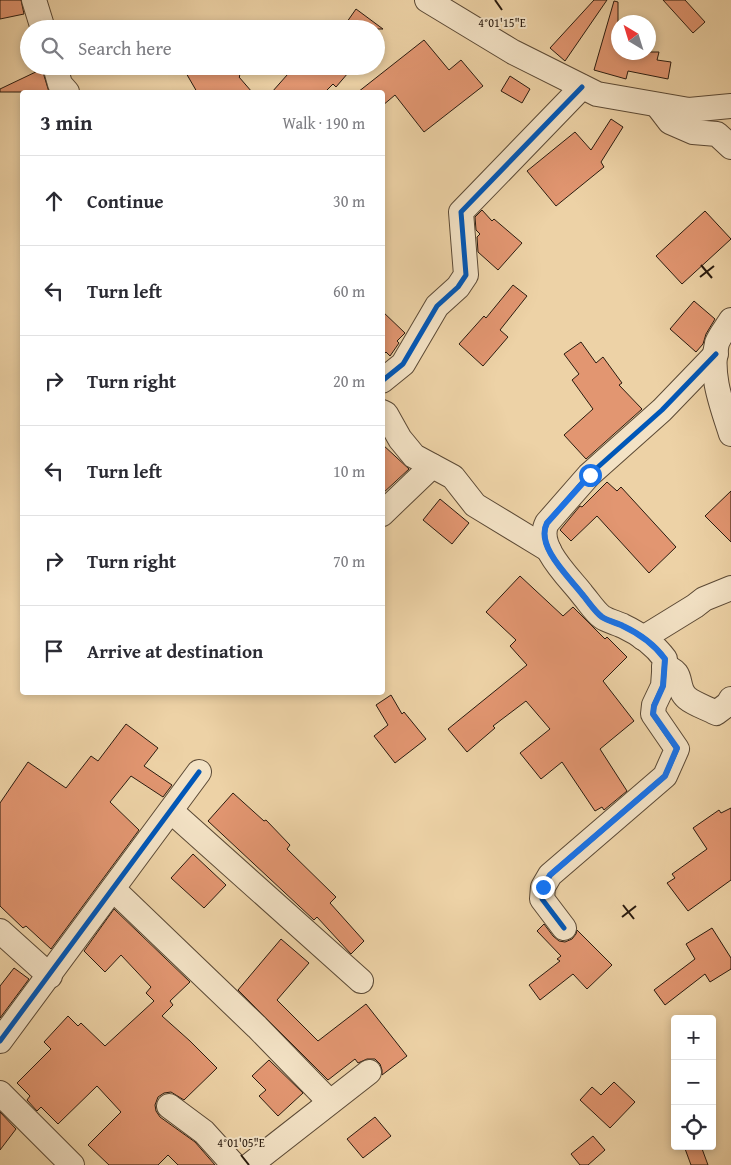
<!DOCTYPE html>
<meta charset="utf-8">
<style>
:root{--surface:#fff;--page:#f7f7f7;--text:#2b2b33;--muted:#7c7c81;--line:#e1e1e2}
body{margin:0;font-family:"Gentium Book Plus",serif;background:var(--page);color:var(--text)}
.controls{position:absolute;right:15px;bottom:15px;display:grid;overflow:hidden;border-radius:5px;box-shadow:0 2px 8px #0003}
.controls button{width:45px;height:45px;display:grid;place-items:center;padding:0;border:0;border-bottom:1px solid var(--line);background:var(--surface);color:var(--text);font:25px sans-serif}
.compass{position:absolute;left:611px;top:15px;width:45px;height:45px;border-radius:50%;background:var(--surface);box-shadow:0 2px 8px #0003;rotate:322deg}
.stop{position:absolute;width:15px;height:15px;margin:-11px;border:4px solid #1a73e8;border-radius:50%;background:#fff}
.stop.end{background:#1a73e8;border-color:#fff;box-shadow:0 1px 5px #0008}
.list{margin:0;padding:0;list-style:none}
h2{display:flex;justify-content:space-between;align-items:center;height:65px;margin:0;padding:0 20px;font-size:21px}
h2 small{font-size:16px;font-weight:400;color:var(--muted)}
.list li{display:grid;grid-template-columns:32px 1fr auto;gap:15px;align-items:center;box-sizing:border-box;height:90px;padding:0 20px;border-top:1px solid var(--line)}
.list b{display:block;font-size:19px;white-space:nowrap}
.list em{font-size:16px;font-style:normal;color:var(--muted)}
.icon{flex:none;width:28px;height:28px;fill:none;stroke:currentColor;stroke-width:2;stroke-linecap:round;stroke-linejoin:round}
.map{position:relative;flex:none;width:731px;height:1165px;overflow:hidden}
.search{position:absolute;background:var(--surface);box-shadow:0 2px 8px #0003;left:20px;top:20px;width:365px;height:55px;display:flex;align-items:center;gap:12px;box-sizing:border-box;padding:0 18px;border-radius:28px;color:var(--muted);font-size:19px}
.panel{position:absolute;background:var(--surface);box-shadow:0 2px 8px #0003;left:20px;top:90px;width:365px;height:605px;border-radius:5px}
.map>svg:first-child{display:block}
.building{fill:#e29671;stroke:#2a1b0f}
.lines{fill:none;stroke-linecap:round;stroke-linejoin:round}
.minor-casing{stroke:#5b4935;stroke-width:26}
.minor{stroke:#f3e2c5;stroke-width:24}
.cycleway-casing{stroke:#f3e2c5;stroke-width:8}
.cycleway{stroke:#0057b8;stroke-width:5}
.route{stroke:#1a73e8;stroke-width:6}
.ticks{fill:none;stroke:#2a1b0f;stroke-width:2}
.ticks-label{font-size:12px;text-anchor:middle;fill:#2a1b0f;stroke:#f3e2c5;stroke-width:4;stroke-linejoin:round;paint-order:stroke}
</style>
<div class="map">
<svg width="731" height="1165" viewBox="0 0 731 1165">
<rect width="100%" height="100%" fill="#edd2a6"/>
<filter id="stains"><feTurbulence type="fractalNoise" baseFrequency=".004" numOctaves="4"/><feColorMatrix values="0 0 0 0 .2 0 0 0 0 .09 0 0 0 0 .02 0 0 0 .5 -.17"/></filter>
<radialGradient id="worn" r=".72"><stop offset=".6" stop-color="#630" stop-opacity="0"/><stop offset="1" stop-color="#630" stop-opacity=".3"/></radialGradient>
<!-- building -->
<g class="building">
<polygon points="0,0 21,0 24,14 0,19"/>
<polygon points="594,0 607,0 565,61 550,48"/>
<polygon points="663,0 685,0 705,22 693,33"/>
<polygon points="614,1 618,2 618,52 659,52 657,60 671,62 668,79 628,71 626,79 594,70"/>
<polygon points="356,9 383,29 342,29"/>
<polygon points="424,40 449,70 461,60 483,86 424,132 395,95 382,106 382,92 358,92"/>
<polygon points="182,66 233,66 240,76 239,77 252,92 197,92"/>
<polygon points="295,66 354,66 336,87 333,84 325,92 272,92"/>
<polygon points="42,69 49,92 0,92 0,89"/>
<polygon points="510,76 530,89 522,103 501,91"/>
<polygon points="611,119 623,127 601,162 604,167 556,206 527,171 575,132 591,150"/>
<polygon points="482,210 492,221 494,219 522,243 498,270 478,252 477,237 480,234 476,230 475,217"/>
<polygon points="705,211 731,239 682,284 656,256"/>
<polygon points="513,285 527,296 500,330 508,337 483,366 459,344 484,316 486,318"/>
<polygon points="694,301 715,319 706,334 703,344 696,352 670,329"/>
<polygon points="382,311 405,333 397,341 399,343 390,356 386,352 382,356"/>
<polygon points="581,342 596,363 603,357 622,383 619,385 642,409 586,459 564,435 593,409 572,380 579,374 564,354"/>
<polygon points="382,444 409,469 382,494"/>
<polygon points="607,482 617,491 621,487 676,547 649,573 597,516 571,541 560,530 580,506 582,507"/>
<polygon points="731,491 731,542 705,516"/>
<polygon points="440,499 469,523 452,544 423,520"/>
<polygon points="520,576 563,616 573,607 605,639 607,637 627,657 603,681 634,721 600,749 627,791 604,810 602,807 595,811 562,762 541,779 520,753 550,729 526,701 493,726 495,728 467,752 448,729 527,665 510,646 516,640 486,612"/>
<polygon points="391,695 402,714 404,712 426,739 395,763 374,736 388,725 376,705"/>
<polygon points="126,724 158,748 144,766 172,785 163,797 131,776 110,802 139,830 51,949 26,926 23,928 0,906 0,803 28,762 66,788 91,756 98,761"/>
<polygon points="233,793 264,821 266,820 290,845 287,849 336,897 330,903 364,941 351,954 317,917 314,920 208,821"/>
<polygon points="731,808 731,880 688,911 667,883 675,878 672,874 707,849 693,828 719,810 721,813"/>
<polygon points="193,854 226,885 204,908 171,878"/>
<polygon points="114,909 190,982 170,1001 173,1005 162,1016 190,1041 217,1068 184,1100 171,1092 164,1093 158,1097 155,1105 156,1111 160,1117 195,1142 215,1165 178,1165 168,1155 158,1165 109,1165 88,1145 121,1112 97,1086 58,1124 41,1107 37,1111 27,1100 30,1096 17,1083 51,1049 44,1042 68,1016 78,1026 81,1023 105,1046 154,1001 146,993 151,987 121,955 105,972 84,951"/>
<polygon points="544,924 553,936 559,941 565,942 572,939 576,934 577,930 612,965 587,989 573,974 540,1000 529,985 560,961 557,959 561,956 537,931"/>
<polygon points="712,928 731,958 731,969 710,982 705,974 665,1005 654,990 695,959 686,944"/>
<polygon points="281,939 309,963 277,1000 318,1041 366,1004 407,1056 382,1075 382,1070 380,1064 375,1059 367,1059 358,1063 355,1059 328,1080 238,990"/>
<polygon points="14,968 29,979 0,1018 0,986"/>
<polygon points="269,1060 303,1093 278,1116 259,1096 266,1090 252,1076"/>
<polygon points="614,1082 635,1102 610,1128 580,1100 592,1087 601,1095"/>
<polygon points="0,1112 16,1129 0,1150"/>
<polygon points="375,1117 391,1136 363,1158 347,1139"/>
<polygon points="593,1136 605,1150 588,1165 580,1165 571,1154"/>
<polygon points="684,1146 701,1146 708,1165 691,1165"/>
</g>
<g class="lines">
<defs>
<g id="minor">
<polyline points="34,0 43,29"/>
<polyline points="427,0 513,52 597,94 689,110 731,106"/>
<polyline points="55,66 60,84 67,92"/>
<polyline points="657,105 670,122 693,132 717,134 731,147"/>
<path d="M731,320C727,327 720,335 717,343C709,373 722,406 731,434"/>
<polyline points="382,381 403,364 437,306 458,287 466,275 461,212 582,87"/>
<polyline points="382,412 386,414 400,439 414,456 453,477 475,505 549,550"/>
<polyline points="382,514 432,466"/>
<polyline points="643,638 695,606 704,599 731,588"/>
<path d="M664,667C686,671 674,687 687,698C694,704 707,708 716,713L728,704L731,699"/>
<polyline points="171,811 361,981"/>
<polyline points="113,889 257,1027 330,1102"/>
<path d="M564,928L542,899L543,887L550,875L665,776L677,749L653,714L654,705L663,686L665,659C654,644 640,634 623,626C617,623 608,621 602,617C595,612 588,601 582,594C569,577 535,546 547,523L589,475L662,410L716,354"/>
<polyline points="0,931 50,976"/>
<polyline points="0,1041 199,772"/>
<polyline points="0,1093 72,1165"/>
<polyline points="169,1106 204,1132 234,1165"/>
<polyline points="250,1165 369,1072"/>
</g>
</defs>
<!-- minor casing -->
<use href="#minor" class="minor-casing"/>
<!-- minor -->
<use href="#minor" class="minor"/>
<defs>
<g id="cycleway">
<polyline points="382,381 403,364 437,306 458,287 466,275 461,212 582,87"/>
<path d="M564,928L542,899L543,887L550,875L665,776L677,749L653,714L654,705L663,686L665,659C654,644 640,634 623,626C617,623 608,621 602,617C595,612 588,601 582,594C569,577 535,546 547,523L589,475L662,410L716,354"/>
<polyline points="0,1041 199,772"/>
</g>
</defs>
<!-- cycleway casing -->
<use href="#cycleway" class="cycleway-casing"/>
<!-- cycleway -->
<use href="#cycleway" class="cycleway"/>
</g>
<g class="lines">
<!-- route -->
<path class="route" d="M543,887L550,875L665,776L677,748L653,714L654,706L663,686L665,659C654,644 640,634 623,626C617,623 608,621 602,617C595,612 588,601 582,594C569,577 535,546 547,523L590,475"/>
</g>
<!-- ticks -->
<path class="ticks" d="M495,0L502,10M701,265L712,278M700,277L714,266M623,905L634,919M622,917L636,906M241,1155L249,1165"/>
<g class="ticks-label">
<text x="502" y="27">4°01'15"E</text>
<text x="241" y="1147">4°01'05"E</text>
</g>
<rect width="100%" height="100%" filter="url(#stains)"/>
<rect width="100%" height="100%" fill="url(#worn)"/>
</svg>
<div class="controls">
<button>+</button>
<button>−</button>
<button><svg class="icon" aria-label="locate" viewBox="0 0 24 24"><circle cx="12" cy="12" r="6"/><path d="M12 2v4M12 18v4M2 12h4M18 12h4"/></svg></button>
</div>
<svg class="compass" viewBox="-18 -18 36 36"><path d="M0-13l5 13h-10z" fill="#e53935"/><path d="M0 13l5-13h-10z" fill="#7c7c81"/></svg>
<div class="stop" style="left:590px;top:475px"></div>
<div class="stop end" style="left:543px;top:887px"></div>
<div class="search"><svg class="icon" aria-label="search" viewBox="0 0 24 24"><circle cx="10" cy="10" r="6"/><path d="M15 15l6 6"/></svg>Search here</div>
<section class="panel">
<h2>3 min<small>Walk · 190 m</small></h2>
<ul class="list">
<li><svg class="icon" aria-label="ahead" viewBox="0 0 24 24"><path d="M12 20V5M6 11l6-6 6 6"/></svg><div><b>Continue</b></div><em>30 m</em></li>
<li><svg class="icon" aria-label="left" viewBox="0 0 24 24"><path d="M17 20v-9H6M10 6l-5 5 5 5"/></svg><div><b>Turn left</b></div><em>60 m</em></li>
<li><svg class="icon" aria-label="right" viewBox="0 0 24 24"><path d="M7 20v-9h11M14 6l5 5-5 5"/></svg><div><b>Turn right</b></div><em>20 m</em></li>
<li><svg class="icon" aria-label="left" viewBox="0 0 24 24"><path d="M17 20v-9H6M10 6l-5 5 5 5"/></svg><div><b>Turn left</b></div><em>10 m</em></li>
<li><svg class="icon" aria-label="right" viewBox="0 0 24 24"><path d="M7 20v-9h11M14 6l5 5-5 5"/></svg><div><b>Turn right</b></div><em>70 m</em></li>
<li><svg class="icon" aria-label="arrive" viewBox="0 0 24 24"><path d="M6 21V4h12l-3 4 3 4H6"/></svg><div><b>Arrive at destination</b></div></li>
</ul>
</section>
</div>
